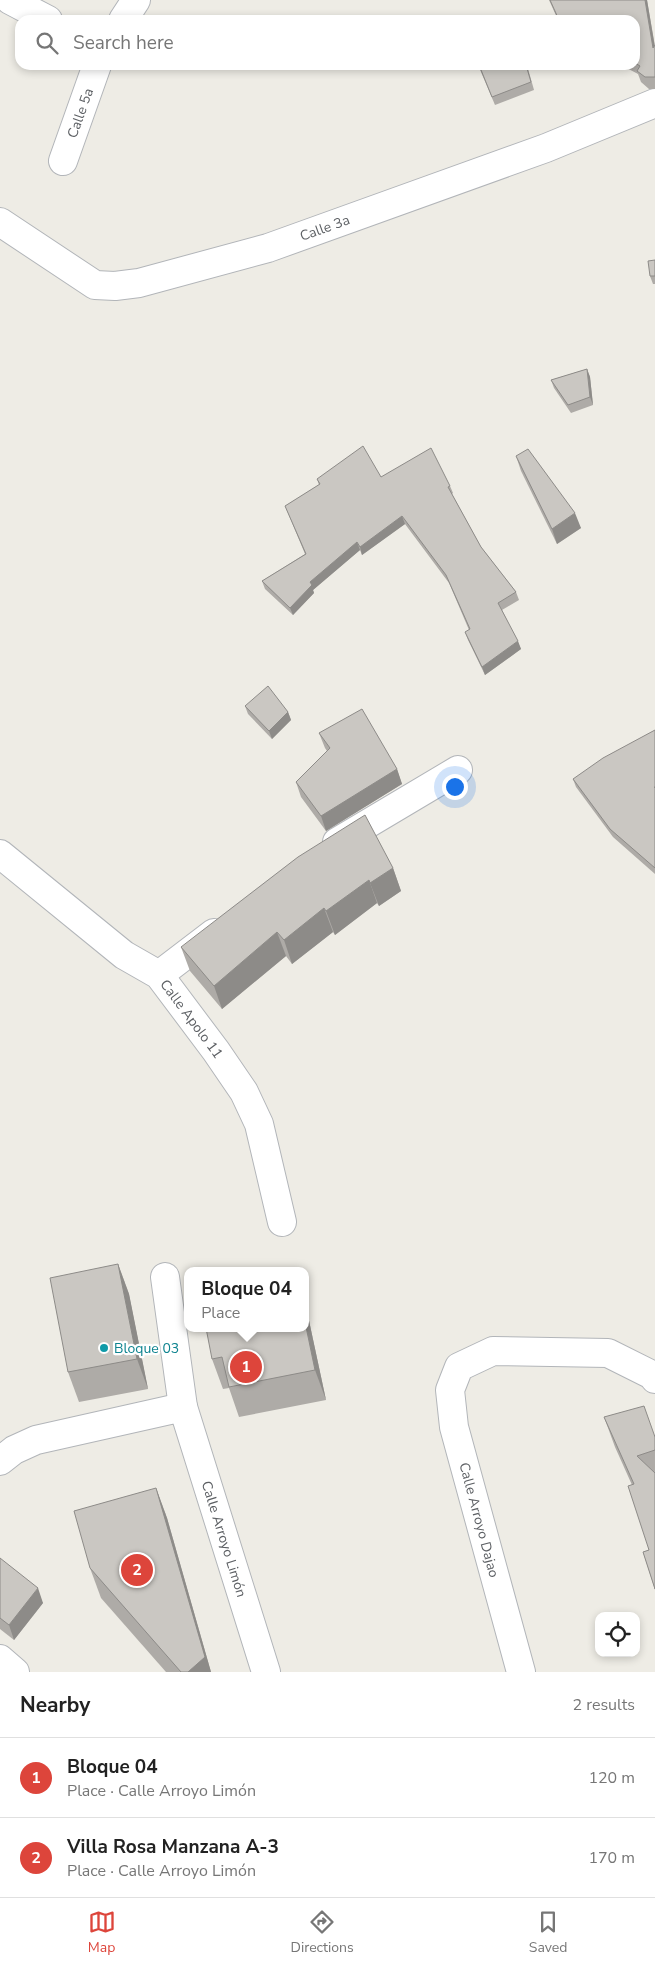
<!DOCTYPE html>
<meta charset="utf-8">
<style>
:root{--surface:#fff;--page:#f6f6f6;--text:#222;--muted:#767676;--line:#e0e0e0;--accent:#dd453b}
body{margin:0;font-family:"Nunito Sans",sans-serif;background:var(--page);color:var(--text)}
.controls{position:absolute;right:15px;bottom:15px;display:grid;overflow:hidden;border-radius:10px;box-shadow:0 2px 8px #0003}
.controls button{width:45px;height:45px;display:grid;place-items:center;padding:0;border:0;border-bottom:1px solid var(--line);background:var(--surface);color:var(--text);font:25px sans-serif}
.you{position:absolute;left:454px;top:786px;width:18px;height:18px;margin:-12px;border:4px solid #fff;border-radius:50%;background:#1a73e8;box-shadow:0 0 0 8px #1a73e833}
.badge{display:grid;place-items:center;width:32px;height:32px;border-radius:50%;background:var(--accent);color:#fff;font-size:16px;font-weight:700}
.pin{position:absolute;translate:-50% -50%;border:2px solid #fff;box-shadow:0 1px 5px #0006}
.popup{position:absolute;left:184px;top:1267px;width:125px;height:65px;box-sizing:border-box;display:grid;place-content:center;border-radius:10px;background:var(--surface);filter:drop-shadow(0 1px 4px #0005);font-size:16px;white-space:nowrap;color:var(--muted)}
.popup b{font-size:19px;color:var(--text)}
.popup::after{content:'';position:absolute;left:50%;top:100%;margin-left:-10px;border:10px solid transparent;border-top-color:var(--surface)}
.list{margin:0;padding:0;list-style:none}
h2{display:flex;justify-content:space-between;align-items:center;height:65px;margin:0;padding:0 20px;font-size:21px}
h2 small{font-size:16px;font-weight:400;color:var(--muted)}
.list li{display:grid;grid-template-columns:32px 1fr auto;gap:15px;align-items:center;box-sizing:border-box;height:80px;padding:0 20px;border-top:1px solid var(--line)}
.list b{display:block;font-size:19px;white-space:nowrap}
.list p{margin:0;font-size:16px;white-space:nowrap;color:var(--muted)}
.list em{font-size:16px;font-style:normal;color:var(--muted)}
.icon{flex:none;width:28px;height:28px;fill:none;stroke:currentColor;stroke-width:2;stroke-linecap:round;stroke-linejoin:round}
.map{position:relative;flex:none;width:655px;height:1672px;overflow:hidden}
.search{position:absolute;background:var(--surface);box-shadow:0 2px 8px #0003;left:15px;right:15px;top:15px;height:55px;display:flex;align-items:center;gap:12px;box-sizing:border-box;padding:0 18px;border-radius:15px;color:var(--muted);font-size:19px}
.sheet{height:225px;background:var(--surface)}
nav{display:flex;justify-content:space-around;align-items:center;box-sizing:border-box;height:70px;border-top:1px solid var(--line);background:var(--surface);font-size:14px;color:var(--muted)}
nav a{display:grid;justify-items:center;gap:2px}
nav .on{color:var(--accent)}
.map>svg:first-child{display:block}
.lines{fill:none;stroke-linecap:round;stroke-linejoin:round}
.street-casing{stroke:#b2b5b9;stroke-width:30}
.street{stroke:#fff;stroke-width:28}
.wall{fill:#aeaba7}
.shaded-wall{fill:#8d8b88}
.building{fill:#cac7c2;stroke:#8d8b88}
.culture-dot{fill:#0f9aa8;stroke:#fff;stroke-width:2}
.labels{text-anchor:middle;dominant-baseline:central;stroke-width:4.5;stroke-linejoin:round;paint-order:stroke}
.street-label{font-size:14px;fill:#5d6064;stroke:#fff}
.culture-label{font-size:14px;fill:#0d838f;stroke:#fff;text-anchor:start}
</style>
<div class="map">
<svg width="655" height="1672" viewBox="0 0 655 1672">
<rect width="100%" height="100%" fill="#eeece5"/>
<g class="lines">
<defs>
<g id="street">
<polyline points="10,0 48,20"/>
<polyline points="123,20 136,0"/>
<path id="s1" d="M63,161L97,65"/>
<path id="s2" d="M0,222L95,285L115,286L139,283L268,248L546,148L655,103"/>
<polyline points="337,842 458,770"/>
<path id="s3" d="M0,854L124,955L159,975L216,1051L244,1092L259,1124L282,1222"/>
<polyline points="159,975 214,933"/>
<polyline points="165,1277 183,1407"/>
<path id="s4" d="M0,1461L14,1450L36,1440L183,1407L266,1672"/>
<polyline points="0,1659 15,1672"/>
<polyline points="521,1672 454,1427 450,1390 459,1367 493,1351 608,1353 652,1375 655,1379"/>
</g>
</defs>
<!-- street casing -->
<use href="#street" class="street-casing"/>
<!-- street -->
<use href="#street" class="street"/>
</g>
<!-- wall -->
<g class="wall">
<polygon points="549,0 647,0 655,46 655,45 655,89 649,89 641,82 638,74 621,65 635,65 635,20 558,20"/>
<polygon points="478,65 527,65 534,90 495,105"/>
<polygon points="655,260 655,284 653,284 650,276"/>
<polygon points="587,369 590,377 593,405 571,413 554,388 551,380"/>
<polygon points="516,456 581,528 557,544 521,471"/>
<polygon points="381,477 450,486 453,493 452,494 481,547 516,592 519,600 502,610 521,649 485,675 468,640 465,632 469,630 449,583 405,524 362,555 360,550 313,590 314,593 293,615 265,589 262,581 305,554 285,506 319,485 317,479"/>
<polygon points="245,706 288,712 291,720 272,739 248,714"/>
<polygon points="655,730 655,874 613,837 576,787 573,779"/>
<polygon points="319,733 397,769 402,784 326,831 301,797 296,782 327,751 325,748"/>
<polygon points="393,868 401,891 379,906 377,903 335,935 333,932 292,964 286,956 222,1009 190,971 181,947"/>
<polygon points="118,1264 129,1294 148,1389 79,1402 68,1372"/>
<polygon points="305,1302 326,1400 239,1417 229,1388 223,1389 212,1359 305,1328"/>
<polygon points="604,1417 655,1436 655,1590 643,1552 649,1550 632,1485 615,1447"/>
<polygon points="156,1488 167,1518 211,1672 166,1672 101,1598 90,1568"/>
<polygon points="0,1558 43,1603 14,1640 0,1629"/>
</g>
<!-- shaded-wall -->
<g class="shaded-wall">
<polygon points="645,0 647,0 655,48 653,48"/>
<polygon points="587,369 590,377 593,405 590,397"/>
<polygon points="575,513 581,528 557,544 552,529"/>
<polygon points="402,516 405,524 362,555 360,547"/>
<polygon points="357,542 360,550 313,590 314,593 293,615 290,608 310,582"/>
<polygon points="518,641 521,649 485,675 482,667"/>
<polygon points="288,712 291,720 272,739 269,731"/>
<polygon points="397,769 402,784 326,831 321,816"/>
<polygon points="393,868 401,891 379,906 370,883"/>
<polygon points="369,880 377,903 335,935 326,911"/>
<polygon points="324,908 333,932 292,964 284,940"/>
<polygon points="277,932 286,956 222,1009 214,986"/>
<polygon points="118,1264 129,1294 148,1389 137,1359"/>
<polygon points="305,1302 326,1400 315,1370 305,1322"/>
<polygon points="156,1488 167,1518 211,1672 188,1672"/>
<polygon points="38,1588 43,1603 14,1640 9,1625"/>
</g>
<!-- building -->
<g class="building">
<polygon points="550,0 645,0 653,48 655,45 655,77 645,77 637,71 640,66 635,63 635,20 559,20"/>
<polygon points="479,65 526,65 531,82 492,97"/>
<polygon points="655,260 655,276 650,276 648,261"/>
<polygon points="587,369 590,397 568,405 551,380"/>
<polygon points="363,446 381,477 431,448 450,486 448,487 481,547 516,592 498,603 518,641 482,667 465,632 470,629 446,575 402,516 360,547 357,542 310,582 312,585 290,608 262,581 306,554 285,506 320,484 317,479"/>
<polygon points="528,449 575,513 552,529 516,456"/>
<polygon points="268,686 288,712 269,731 245,706"/>
<polygon points="362,709 397,769 321,816 296,782 330,748 319,733"/>
<polygon points="655,730 655,787 654,787 655,788 655,868 610,829 573,779 603,758"/>
<polygon points="365,815 393,868 370,883 369,880 326,911 324,908 284,940 277,932 214,986 181,947 298,857"/>
<polygon points="118,1264 137,1359 68,1372 50,1278"/>
<polygon points="293,1268 294,1271 279,1271"/>
<polygon points="305,1322 315,1370 229,1387 222,1357 212,1359 206,1328 305,1328"/>
<polygon points="644,1406 655,1437 655,1450 637,1456 655,1473 655,1589 643,1552 649,1550 628,1486 634,1484 604,1417"/>
<polygon points="156,1488 205,1657 188,1672 181,1672 90,1568 74,1511"/>
<polygon points="0,1558 38,1588 9,1625 0,1618"/>
</g>
<!-- markers -->
<circle class="culture-dot" cx="104" cy="1348" r="5"/>
<g class="labels">
<!-- street labels -->
<g class="street-label">
<text stroke="none"><textPath href="#s1" startOffset="51">Calle 5a</textPath></text>
<text stroke="none"><textPath href="#s2" startOffset="352">Calle 3a</textPath></text>
<text stroke="none"><textPath href="#s3" startOffset="255">Calle Apolo 11</textPath></text>
<text transform="translate(479 1520) rotate(75)">Calle Arroyo Dajao</text>
<text stroke="none"><textPath href="#s4" startOffset="331">Calle Arroyo Limón</textPath></text>
</g>
<!-- culture labels -->
<g class="culture-label">
<text x="114" y="1348">Bloque 03</text>
</g>
</g>
</svg>
<div class="controls">
<button><svg class="icon" aria-label="locate" viewBox="0 0 24 24"><circle cx="12" cy="12" r="6"/><path d="M12 2v4M12 18v4M2 12h4M18 12h4"/></svg></button>
</div>
<div class="you"></div>
<div class="pin badge" style="left:246px;top:1367px">1</div>
<div class="popup"><b>Bloque 04</b>Place</div>
<div class="pin badge" style="left:137px;top:1570px">2</div>
<div class="search"><svg class="icon" aria-label="search" viewBox="0 0 24 24"><circle cx="10" cy="10" r="6"/><path d="M15 15l6 6"/></svg>Search here</div>
</div>
<section class="sheet">
<h2>Nearby<small>2 results</small></h2>
<ul class="list">
<li><span class="badge">1</span><div><b>Bloque 04</b><p>Place · Calle Arroyo Limón</p></div><em>120 m</em></li>
<li><span class="badge">2</span><div><b>Villa Rosa Manzana A-3</b><p>Place · Calle Arroyo Limón</p></div><em>170 m</em></li>
</ul>
</section>
<nav>
<a class="on"><svg class="icon" aria-label="map" viewBox="0 0 24 24"><path d="M3 6l6-2 6 2 6-2v14l-6 2-6-2-6 2zM9 4v14M15 6v14"/></svg>Map</a>
<a><svg class="icon" aria-label="directions" viewBox="0 0 24 24"><path d="M12 3l9 9-9 9-9-9zM9 14v-3h6M13 9l2 2-2 2"/></svg>Directions</a>
<a><svg class="icon" aria-label="saved" viewBox="0 0 24 24"><path d="M7 4h10v16l-5-4-5 4z"/></svg>Saved</a>
</nav>
